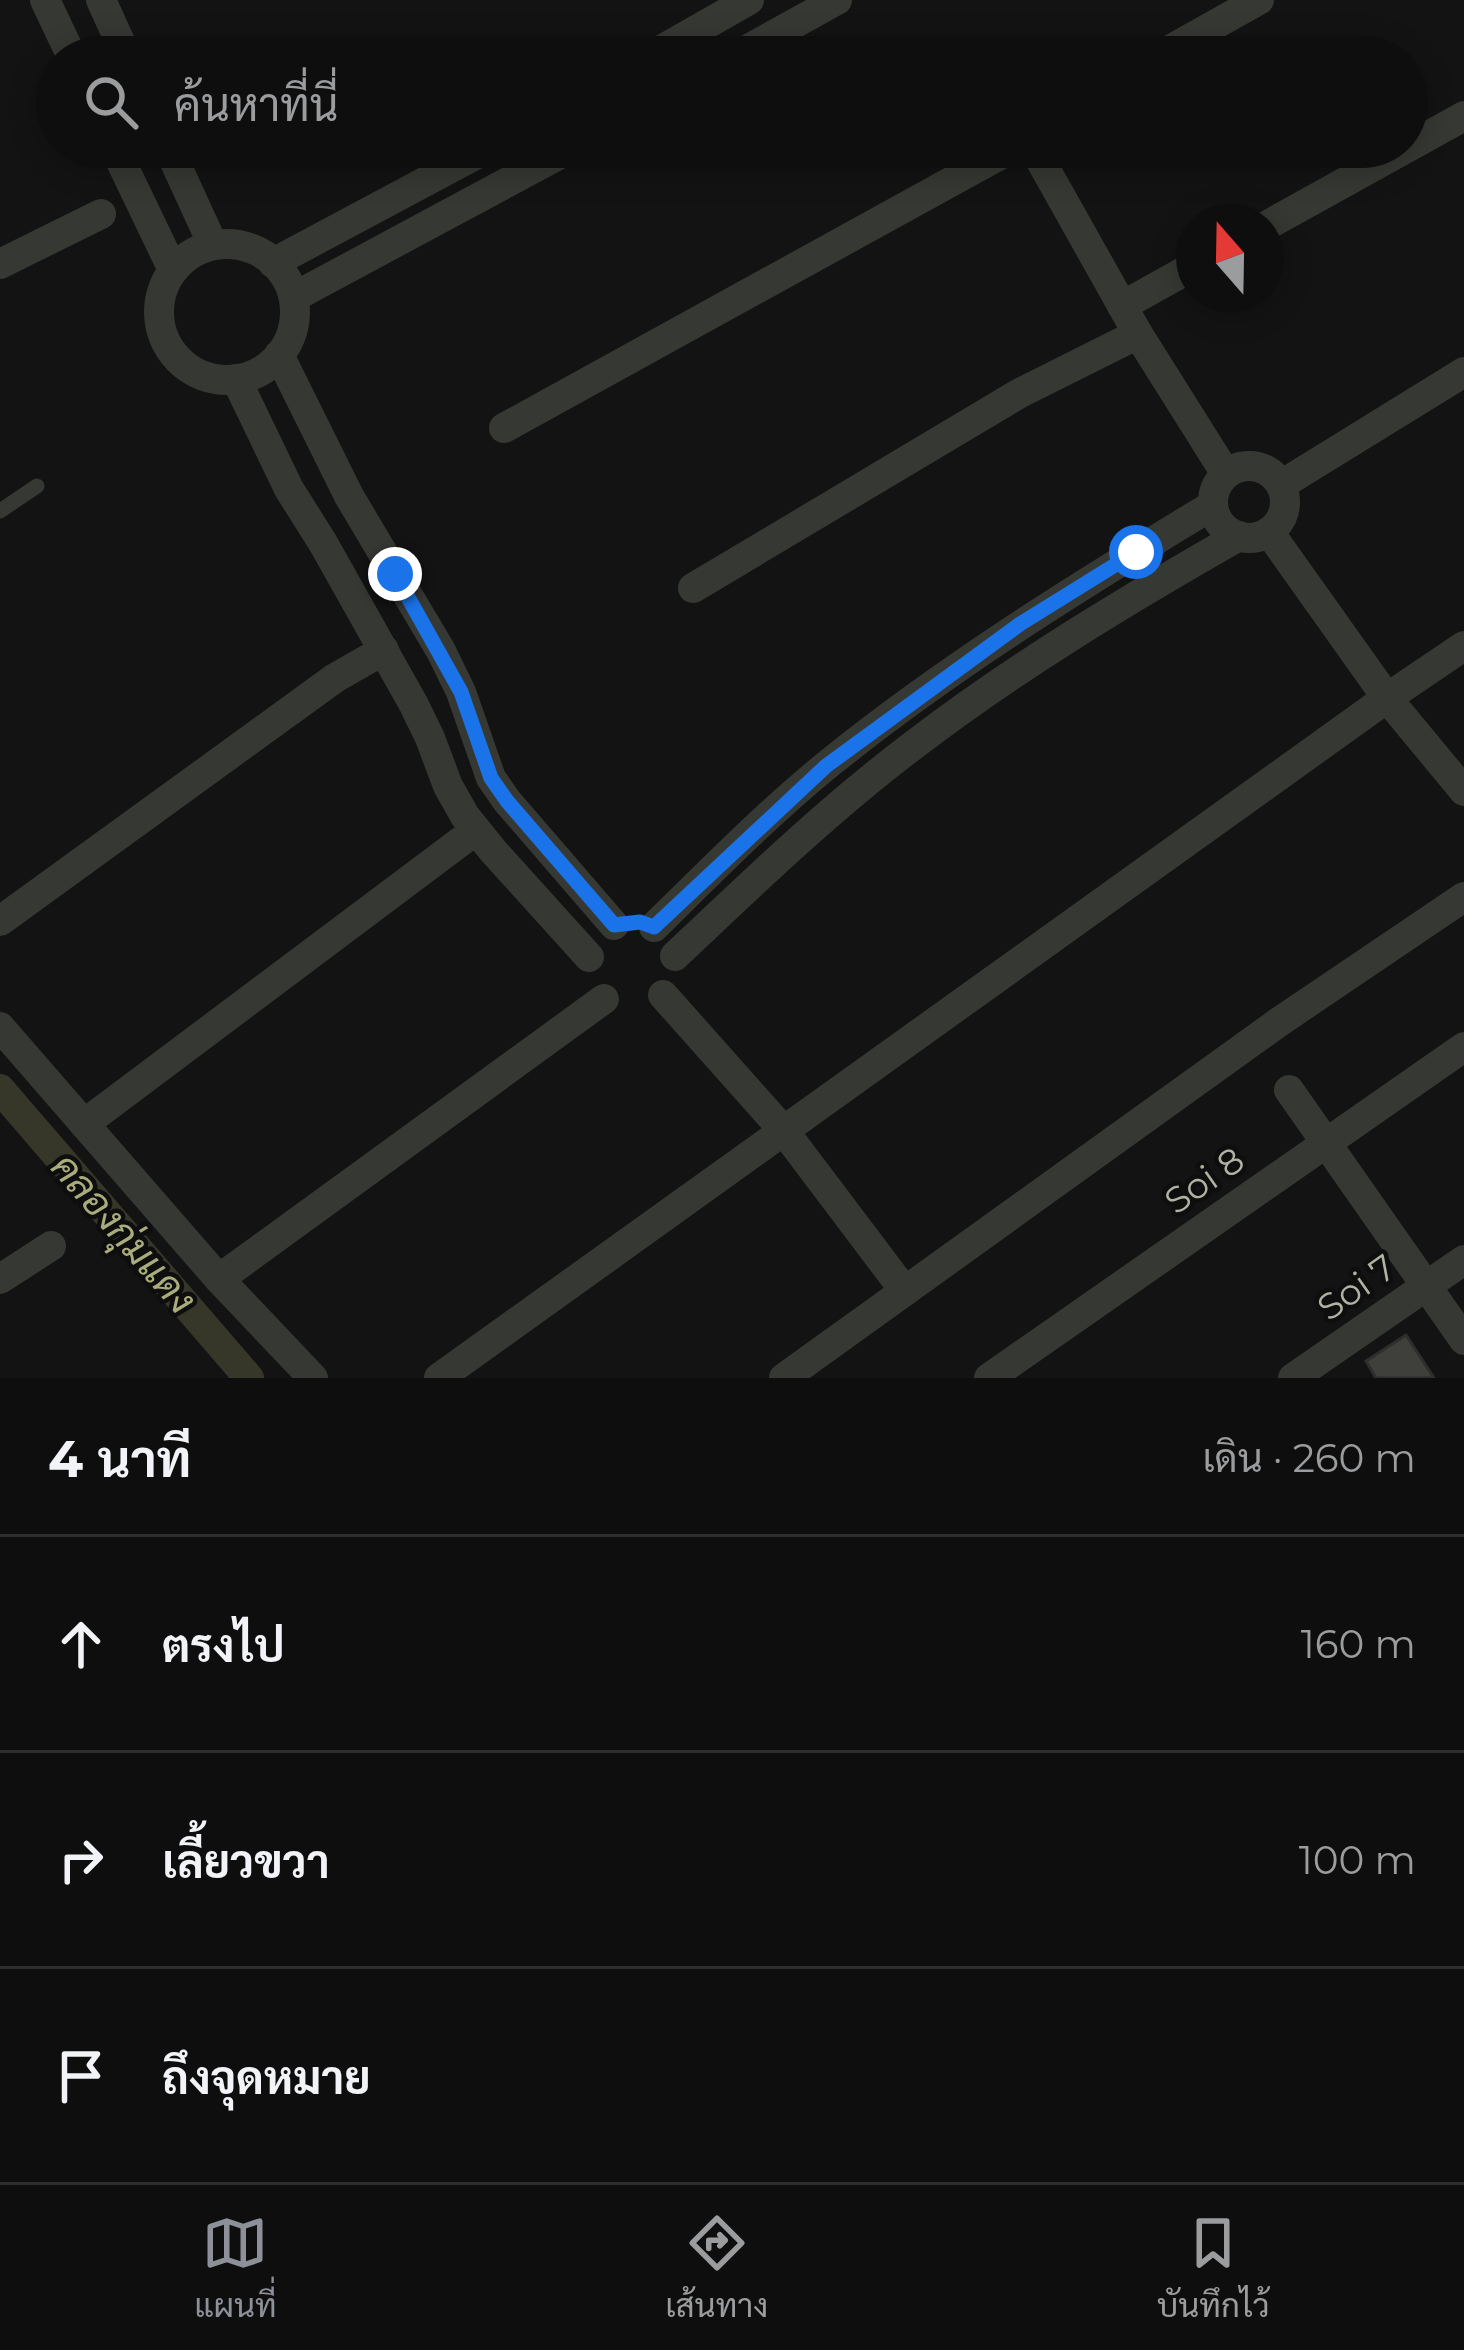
<!DOCTYPE html>
<html lang="th">
<meta charset="utf-8">
<style>
:root{--surface:#0e0e0e;--page:#171717;--text:#f1f3f6;--muted:#9b9c9e;--line:#2e2e2e;--accent:#8c9099}
body{margin:0;font-family:Montserrat,Sarabun,sans-serif;background:var(--page);color:var(--text)}
.compass{position:absolute;left:1176px;top:204px;width:108px;height:108px;border-radius:50%;background:var(--surface);box-shadow:0 6px 30px #0003;rotate:340deg}
.stop{position:absolute;width:36px;height:36px;margin:-27px;border:9px solid #1a73e8;border-radius:50%;background:#fff}
.stop.end{background:#1a73e8;border-color:#fff;box-shadow:0 3px 12px #0008}
.list{margin:0;padding:0;list-style:none}
h2{display:flex;justify-content:space-between;align-items:center;height:156px;margin:0;padding:0 48px;font-size:51px}
h2 small{font-size:39px;font-weight:400;color:var(--muted)}
.list li{display:grid;grid-template-columns:78px 1fr auto;gap:36px;align-items:center;box-sizing:border-box;height:216px;padding:0 48px;border-top:3px solid var(--line)}
.list b{display:block;font-size:45px;white-space:nowrap}
.list em{font-size:39px;font-style:normal;color:var(--muted)}
.icon{flex:none;width:66px;height:66px;fill:none;stroke:currentColor;stroke-width:2;stroke-linecap:round;stroke-linejoin:round}
.map{position:relative;flex:none;width:1464px;height:1378px;overflow:hidden}
.search{position:absolute;background:var(--surface);box-shadow:0 6px 30px #0003;left:36px;right:36px;top:36px;height:132px;display:flex;align-items:center;gap:30px;box-sizing:border-box;padding:0 42px;border-radius:66px;color:var(--muted);font-size:45px}
.sheet{height:804px;background:var(--surface)}
nav{display:flex;justify-content:space-around;align-items:center;box-sizing:border-box;height:168px;border-top:3px solid var(--line);background:var(--surface);font-size:33px;color:var(--muted)}
nav a{display:grid;justify-items:center;gap:6px}
nav .on{color:var(--accent)}
.map>svg:first-child{display:block}
.lines{fill:none;stroke-linecap:round;stroke-linejoin:round}
.canal{stroke:#363629;stroke-width:30}
.building{fill:#3f403c;stroke:#2d2f2c;stroke-width:3}
.service{stroke:#363833;stroke-width:15}
.minor{stroke:#363833;stroke-width:30}
.route{stroke:#1a73e8;stroke-width:15}
.labels{text-anchor:middle;dominant-baseline:central;stroke-width:9;stroke-linejoin:round;paint-order:stroke}
.street-label{font-size:36px;fill:#afb3a4;stroke:#0d0e0d}
.water-label{font-size:39px;font-style:italic;fill:#aaac7d;stroke:#0d0e0d}
</style>
<div class="map">
<svg width="1464" height="1378" viewBox="0 0 1464 1378">
<rect width="100%" height="100%" fill="#121312"/>
<g class="lines">
<!-- canal -->
<polyline class="canal" points="0,1089 249,1378"/>
</g>
<!-- building -->
<polygon class="building" points="1406,1335 1434,1378 1376,1378 1366,1361"/>
<g class="lines">
<!-- service -->
<polyline class="service" points="0,511 37,486"/>
<!-- minor -->
<g class="minor">
<polyline points="45,0 72,57"/>
<polyline points="101,0 127,57"/>
<polyline points="649,57 749,0"/>
<polyline points="734,57 837,0"/>
<polyline points="1157,57 1259,0"/>
<polyline points="114,147 173,270"/>
<polyline points="168,147 213,245"/>
<polyline points="1033,147 1138,334 1226,474"/>
<polyline points="1266,226 1464,116"/>
<circle cx="227" cy="312" r="68"/>
<polyline points="273,263 490,147"/>
<polyline points="0,264 101,214"/>
<polyline points="294,297 573,147"/>
<polyline points="1122,306 1194,266"/>
<polyline points="279,355 349,496 441,651 461,692 491,778 507,801 614,925"/>
<polyline points="236,379 289,489 323,543 414,705 430,738 448,786 465,816 494,852 589,957"/>
<polyline points="504,428 1014,147"/>
<circle cx="1249" cy="502" r="36"/>
<polyline points="1281,485 1464,372"/>
<polyline points="1269,532 1387,698 1464,791"/>
<polyline points="693,588 1020,393 1138,334"/>
<polyline points="0,921 335,678 384,650"/>
<path d="M654,927C710,872 766,815 827,765C948,667 1081,585 1213,505"/>
<path d="M675,956C752,883 830,808 915,744C1017,666 1127,600 1239,536"/>
<polyline points="663,995 784,1131 904,1290"/>
<polyline points="0,1027 219,1279 313,1378"/>
<polyline points="1289,1090 1464,1340"/>
<polyline points="84,1124 476,830"/>
<polyline points="0,1279 51,1246"/>
<polyline points="219,1279 604,999"/>
<polyline points="439,1378 1387,698 1464,646"/>
<polyline points="784,1378 1279,1022 1464,897"/>
<polyline points="989,1378 1464,1047"/>
<polyline points="1293,1378 1464,1260"/>
</g>
</g>
<g class="lines">
<!-- route -->
<polyline class="route" points="395,574 461,692 491,778 507,801 614,925 640,922 654,927 826,766 1020,624 1136,552"/>
</g>
<g class="labels">
<!-- street labels -->
<g class="street-label">
<text transform="translate(1204 1180) rotate(-35)">Soi 8</text>
<text transform="translate(1356 1287) rotate(-35)">Soi 7</text>
</g>
<!-- water labels -->
<g class="water-label">
<text transform="translate(124 1233) rotate(49)">คลองกุ่มแดง</text>
</g>
</g>
</svg>
<svg class="compass" viewBox="-18 -18 36 36"><path d="M0-13l5 13h-10z" fill="#e53935"/><path d="M0 13l5-13h-10z" fill="#9b9c9e"/></svg>
<div class="stop" style="left:1136px;top:552px"></div>
<div class="stop end" style="left:395px;top:574px"></div>
<div class="search"><svg class="icon" aria-label="search" viewBox="0 0 24 24"><circle cx="10" cy="10" r="6"/><path d="M15 15l6 6"/></svg>ค้นหาที่นี่</div>
</div>
<section class="sheet">
<h2>4 นาที<small>เดิน · 260 m</small></h2>
<ul class="list">
<li><svg class="icon" aria-label="ahead" viewBox="0 0 24 24"><path d="M12 20V5M6 11l6-6 6 6"/></svg><div><b>ตรงไป</b></div><em>160 m</em></li>
<li><svg class="icon" aria-label="right" viewBox="0 0 24 24"><path d="M7 20v-9h11M14 6l5 5-5 5"/></svg><div><b>เลี้ยวขวา</b></div><em>100 m</em></li>
<li><svg class="icon" aria-label="arrive" viewBox="0 0 24 24"><path d="M6 21V4h12l-3 4 3 4H6"/></svg><div><b>ถึงจุดหมาย</b></div></li>
</ul>
</section>
<nav>
<a class="on"><svg class="icon" aria-label="map" viewBox="0 0 24 24"><path d="M3 6l6-2 6 2 6-2v14l-6 2-6-2-6 2zM9 4v14M15 6v14"/></svg>แผนที่</a>
<a><svg class="icon" aria-label="directions" viewBox="0 0 24 24"><path d="M12 3l9 9-9 9-9-9zM9 14v-3h6M13 9l2 2-2 2"/></svg>เส้นทาง</a>
<a><svg class="icon" aria-label="saved" viewBox="0 0 24 24"><path d="M7 4h10v16l-5-4-5 4z"/></svg>บันทึกไว้</a>
</nav>
